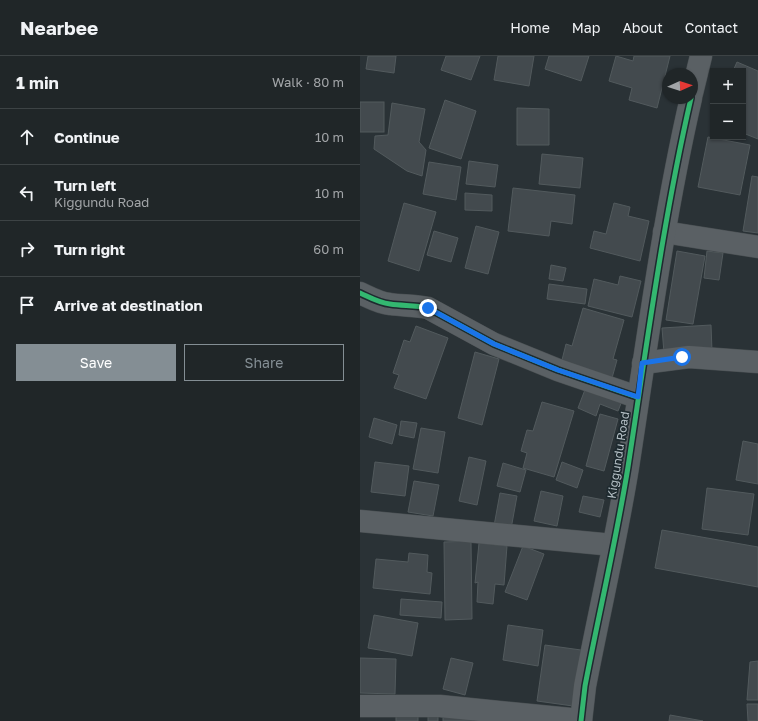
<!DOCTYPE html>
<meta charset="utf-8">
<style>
:root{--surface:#202628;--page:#2d3234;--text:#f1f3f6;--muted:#a2a5a8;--line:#3d4345;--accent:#848e94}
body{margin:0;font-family:"Golos Text",sans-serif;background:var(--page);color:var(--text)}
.controls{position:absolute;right:12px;top:12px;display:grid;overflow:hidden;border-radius:0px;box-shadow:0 1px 3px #0004}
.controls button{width:36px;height:36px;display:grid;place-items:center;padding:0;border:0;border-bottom:1px solid var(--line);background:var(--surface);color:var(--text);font:20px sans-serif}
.compass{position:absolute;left:302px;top:12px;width:36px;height:36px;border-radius:50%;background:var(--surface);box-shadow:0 1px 3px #0004;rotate:87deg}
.stop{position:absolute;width:12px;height:12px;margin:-9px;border:3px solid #1a73e8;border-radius:50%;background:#fff}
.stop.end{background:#1a73e8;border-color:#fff;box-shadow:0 1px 4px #0008}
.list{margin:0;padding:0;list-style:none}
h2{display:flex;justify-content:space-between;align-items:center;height:52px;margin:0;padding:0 16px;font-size:17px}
h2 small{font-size:13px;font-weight:400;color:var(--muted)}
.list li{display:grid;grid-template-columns:26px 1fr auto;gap:12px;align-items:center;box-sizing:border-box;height:56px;padding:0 16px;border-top:1px solid var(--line)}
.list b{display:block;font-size:15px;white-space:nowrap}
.list p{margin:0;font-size:13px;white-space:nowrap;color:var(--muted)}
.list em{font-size:13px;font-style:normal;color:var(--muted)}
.actions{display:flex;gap:8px;padding:12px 16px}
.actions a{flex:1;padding:9px 0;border:1px solid var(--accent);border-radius:0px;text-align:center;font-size:14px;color:var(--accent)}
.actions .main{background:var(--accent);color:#fff}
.icon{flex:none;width:22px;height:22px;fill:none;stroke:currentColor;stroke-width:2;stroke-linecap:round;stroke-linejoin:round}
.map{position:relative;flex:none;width:398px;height:665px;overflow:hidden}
header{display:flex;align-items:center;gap:24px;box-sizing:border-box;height:56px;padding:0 20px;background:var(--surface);border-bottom:1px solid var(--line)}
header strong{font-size:19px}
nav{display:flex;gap:22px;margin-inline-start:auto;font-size:14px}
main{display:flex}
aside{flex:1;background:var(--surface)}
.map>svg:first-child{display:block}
.building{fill:#434a4e;stroke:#525a5d}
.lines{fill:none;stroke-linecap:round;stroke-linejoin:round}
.minor-casing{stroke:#484e51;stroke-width:23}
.minor{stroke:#5a6064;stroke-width:22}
.cycleway-casing{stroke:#1e2a2f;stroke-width:8}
.cycleway{stroke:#33b770;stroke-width:5}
.route{stroke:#1a73e8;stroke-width:5}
.labels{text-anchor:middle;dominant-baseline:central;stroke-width:3.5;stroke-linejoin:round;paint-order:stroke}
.street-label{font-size:12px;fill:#b5c0c6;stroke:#1e2a2f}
</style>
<header>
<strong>Nearbee</strong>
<nav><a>Home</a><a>Map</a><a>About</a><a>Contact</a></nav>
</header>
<main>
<aside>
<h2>1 min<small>Walk · 80 m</small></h2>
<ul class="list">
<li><svg class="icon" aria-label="ahead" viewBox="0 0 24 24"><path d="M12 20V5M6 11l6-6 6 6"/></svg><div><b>Continue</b></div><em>10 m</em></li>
<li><svg class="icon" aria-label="left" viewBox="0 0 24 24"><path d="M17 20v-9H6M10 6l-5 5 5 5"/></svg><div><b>Turn left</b><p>Kiggundu Road</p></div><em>10 m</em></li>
<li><svg class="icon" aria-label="right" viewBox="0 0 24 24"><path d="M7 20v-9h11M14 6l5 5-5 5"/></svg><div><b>Turn right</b></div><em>60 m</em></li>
<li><svg class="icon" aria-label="arrive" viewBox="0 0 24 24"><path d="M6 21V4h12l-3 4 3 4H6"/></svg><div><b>Arrive at destination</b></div></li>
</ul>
<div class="actions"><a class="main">Save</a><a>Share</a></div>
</aside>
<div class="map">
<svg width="398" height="665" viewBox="0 0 398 665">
<rect width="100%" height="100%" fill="#2a3236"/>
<!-- building -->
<g class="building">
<polygon points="8,0 36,0 34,17 6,13"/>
<polygon points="86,0 120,0 111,24 81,14"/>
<polygon points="138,0 174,0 169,30 134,24"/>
<polygon points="189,0 229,0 221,25 185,13"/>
<polygon points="256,0 273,5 274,0 310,0 297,52 269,44 272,32 249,25"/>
<polygon points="377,6 398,15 398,83 383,77 383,15 373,15"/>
<polygon points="85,44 116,55 101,103 69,92"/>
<rect x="0" y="46" width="24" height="30"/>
<polygon points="32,47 65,53 59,86 66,94 62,120 47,115 14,93 15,80 28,79"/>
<polygon points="157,52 189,53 189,89 157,89"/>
<polygon points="348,81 390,89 380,139 338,131"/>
<polygon points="182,98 223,102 220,132 179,128"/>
<polygon points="109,105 138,109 135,131 106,128"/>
<polygon points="69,106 101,111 96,144 63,138"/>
<polygon points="392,120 398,121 398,177 383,175"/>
<polygon points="153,132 215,139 212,168 191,165 189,180 148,175"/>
<polygon points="105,137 132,139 132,155 105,154"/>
<polygon points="44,147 76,156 59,215 28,205"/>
<polygon points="254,147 270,151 268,160 289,165 280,205 230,192 234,175 246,178"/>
<polygon points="116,170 139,176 128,218 105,212"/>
<polygon points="74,175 98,182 91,206 67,199"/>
<polygon points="317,195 345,200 333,268 306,264"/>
<polygon points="347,195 363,197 359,224 344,222"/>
<polygon points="191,209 206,212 203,225 189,223"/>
<polygon points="260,220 281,225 272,261 228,250 234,223 258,229"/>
<polygon points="189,228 227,233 225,248 187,243"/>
<polygon points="223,252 264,264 253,303 257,304 252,322 201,308 206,288 212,290"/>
<polygon points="351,269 352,295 304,297 302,272"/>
<polygon points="56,270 88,282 66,343 34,332 39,319 33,317 44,284 50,286"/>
<polygon points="115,296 139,303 122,369 98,362"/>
<polygon points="226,331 262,345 258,355 240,348 236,360 218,352"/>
<polygon points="182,346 214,355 194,421 163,412 167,397 161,395 167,374 173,375"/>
<polygon points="240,358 258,363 244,415 226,410"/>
<polygon points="14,362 37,369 32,388 9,381"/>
<polygon points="41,365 57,367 54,382 39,379"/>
<polygon points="61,372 85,376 78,417 53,413"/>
<polygon points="383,385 398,388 398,428 376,424"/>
<polygon points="109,401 126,405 117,449 99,445"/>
<polygon points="15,406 49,410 45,440 11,436"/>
<polygon points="202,406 223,414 217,432 196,424"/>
<polygon points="143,407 166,414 160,436 137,430"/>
<polygon points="54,425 79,429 73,460 48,456"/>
<polygon points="347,432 394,438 388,479 342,473"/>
<polygon points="181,435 203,440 197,470 174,465"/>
<polygon points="140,437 157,440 151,473 134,470"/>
<polygon points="223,440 244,444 240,461 219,456"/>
<polygon points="302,474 398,491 398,531 295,512"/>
<polygon points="111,485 112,563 85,564 84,486"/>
<polygon points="119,487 147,490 144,529 135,528 133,548 117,546 118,526 115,527"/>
<polygon points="163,490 184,498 167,544 145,536"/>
<polygon points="49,497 68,499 67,516 72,517 70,538 13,532 16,503 48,506"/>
<polygon points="41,543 82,546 81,562 40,559"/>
<polygon points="14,559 58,567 52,600 8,592"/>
<polygon points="148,569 183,574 178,610 143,604"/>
<polygon points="185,589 221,594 213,650 177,645"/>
<polygon points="0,602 36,603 35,638 0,637"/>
<polygon points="91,602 113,607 105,639 83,633"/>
<polygon points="398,605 398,644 387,644 390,606"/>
<polygon points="387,648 398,648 398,665 388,665"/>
<polygon points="58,655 58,665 36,665 36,656"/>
<polygon points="78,657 78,665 68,665 68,658"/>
<polygon points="83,658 113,660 113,665 83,665"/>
<polygon points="310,659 343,665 309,665"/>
</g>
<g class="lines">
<defs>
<g id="minor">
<polyline points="332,37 341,0"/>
<polyline points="304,176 398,191"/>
<path d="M0,237C9,241 19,247 30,248C43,250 55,249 68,252L134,288L198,314L277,341"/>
<polyline points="283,307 329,301 398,306"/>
<polyline points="0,465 253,489"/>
<polyline points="0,650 80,650 221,664"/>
<path d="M221,665L225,630C239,557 256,485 268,411C287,288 303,164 331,42"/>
</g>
</defs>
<!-- minor casing -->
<use href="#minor" class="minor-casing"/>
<!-- minor -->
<use href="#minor" class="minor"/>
<defs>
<g id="cycleway">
<path d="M0,237C9,241 19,247 30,248C43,250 55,249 68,252L134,288L198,314L277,341"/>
<path d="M221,665L225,630C239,557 256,485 268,411C287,288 303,164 331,42"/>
</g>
</defs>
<!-- cycleway casing -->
<use href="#cycleway" class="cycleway-casing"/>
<!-- cycleway -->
<use href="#cycleway" class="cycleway"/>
</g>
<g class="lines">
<!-- route -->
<polyline class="route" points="68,252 134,288 198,314 278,341 282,307 322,301"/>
</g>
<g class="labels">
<!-- street labels -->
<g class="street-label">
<text transform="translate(258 399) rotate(-81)">Kiggundu Road</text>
</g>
</g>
</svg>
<div class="controls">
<button>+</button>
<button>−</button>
</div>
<svg class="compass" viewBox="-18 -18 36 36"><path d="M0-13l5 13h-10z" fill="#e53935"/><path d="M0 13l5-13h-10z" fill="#a2a5a8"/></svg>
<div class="stop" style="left:322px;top:301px"></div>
<div class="stop end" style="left:68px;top:252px"></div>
</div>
</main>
